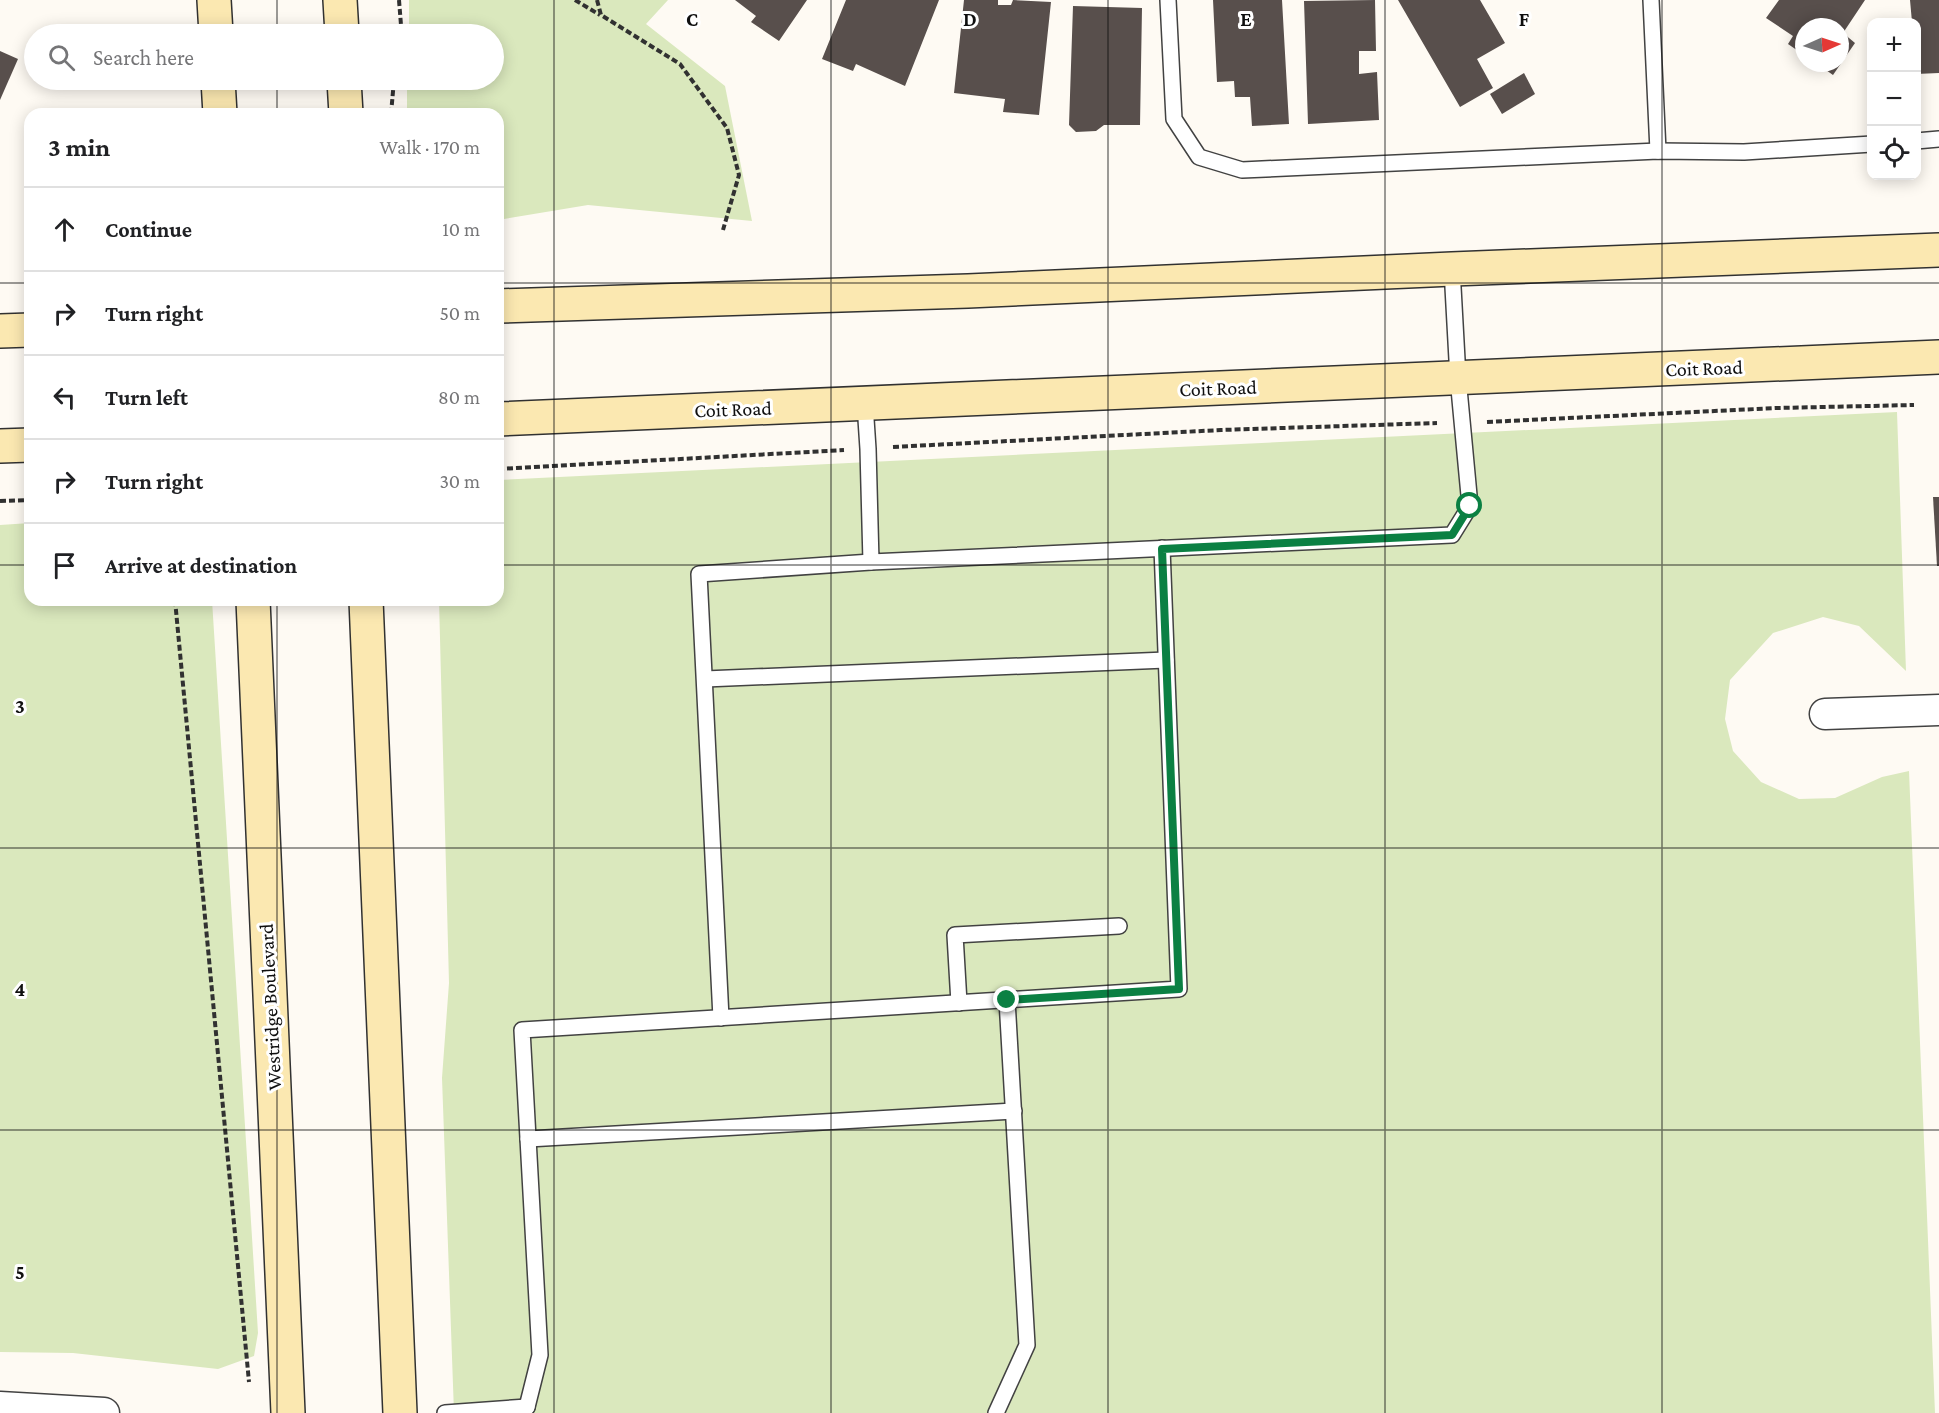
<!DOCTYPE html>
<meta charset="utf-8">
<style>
:root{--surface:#fff;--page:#f6f6f6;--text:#202124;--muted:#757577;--line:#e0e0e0}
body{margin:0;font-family:"Crimson Pro",serif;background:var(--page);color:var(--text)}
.controls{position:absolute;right:18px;top:18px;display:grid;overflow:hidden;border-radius:12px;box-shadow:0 3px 15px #0003}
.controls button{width:54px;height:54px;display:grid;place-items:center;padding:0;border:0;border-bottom:2px solid var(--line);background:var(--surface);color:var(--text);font:30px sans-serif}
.compass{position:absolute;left:1795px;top:18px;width:54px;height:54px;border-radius:50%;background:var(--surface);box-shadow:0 3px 15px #0003;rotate:87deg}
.stop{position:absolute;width:18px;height:18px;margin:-14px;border:4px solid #0b8043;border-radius:50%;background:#fff}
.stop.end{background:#0b8043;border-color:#fff;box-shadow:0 2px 6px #0008}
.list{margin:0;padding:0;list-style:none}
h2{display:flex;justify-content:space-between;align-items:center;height:78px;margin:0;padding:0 24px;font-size:26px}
h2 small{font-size:20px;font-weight:400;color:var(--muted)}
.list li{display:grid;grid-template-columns:39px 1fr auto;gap:18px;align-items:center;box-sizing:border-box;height:84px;padding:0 24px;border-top:2px solid var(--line)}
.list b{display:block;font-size:22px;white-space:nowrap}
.list em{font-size:20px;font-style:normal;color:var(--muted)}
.icon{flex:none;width:33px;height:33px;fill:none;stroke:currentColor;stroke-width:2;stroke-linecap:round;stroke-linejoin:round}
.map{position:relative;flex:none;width:1939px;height:1413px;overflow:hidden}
.search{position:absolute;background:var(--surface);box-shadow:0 3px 15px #0003;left:24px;top:24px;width:480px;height:66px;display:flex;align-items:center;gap:15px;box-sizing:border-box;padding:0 21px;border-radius:33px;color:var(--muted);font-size:22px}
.panel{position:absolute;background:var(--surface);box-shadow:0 3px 15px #0003;left:24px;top:108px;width:480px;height:498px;border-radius:18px}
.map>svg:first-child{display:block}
.green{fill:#dae8bd}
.building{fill:#584f4c}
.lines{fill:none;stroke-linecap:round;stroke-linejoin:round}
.service-casing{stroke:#424242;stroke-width:18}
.minor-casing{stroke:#424242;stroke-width:33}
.secondary-casing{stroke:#313131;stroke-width:36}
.path{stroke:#313131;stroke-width:4;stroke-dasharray:6 3;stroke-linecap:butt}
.service{stroke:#fff;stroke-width:15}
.minor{stroke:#fff;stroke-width:30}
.secondary{stroke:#fbe8b1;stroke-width:33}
.route{stroke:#0b8043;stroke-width:8}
.grid{fill:none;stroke:#0f0f0f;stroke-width:1.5;stroke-opacity:0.55}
.labels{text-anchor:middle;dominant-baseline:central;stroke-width:6;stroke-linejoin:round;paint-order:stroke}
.street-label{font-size:20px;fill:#0f0f0f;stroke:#fff}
.grid-label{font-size:20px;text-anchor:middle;font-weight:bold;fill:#0f0f0f;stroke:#fff;stroke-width:6;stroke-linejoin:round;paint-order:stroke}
</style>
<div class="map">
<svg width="1939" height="1413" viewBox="0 0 1939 1413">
<rect width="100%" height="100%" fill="#fefaf3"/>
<!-- green -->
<g class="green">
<polygon points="409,0 668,0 646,24 725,86 752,221 588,205 498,220 498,114 407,114 407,80 494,80 494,34 409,34"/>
<polygon points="1897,412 1906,671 1859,626 1823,617 1773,633 1730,680 1725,719 1733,751 1761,782 1799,799 1835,798 1882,777 1909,771 1935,1413 454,1413 442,1078 449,983 439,600 498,600 498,480"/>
<polygon points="30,523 30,600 212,600 258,1333 254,1356 218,1369 73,1353 0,1352 0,525"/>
</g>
<!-- building -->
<g class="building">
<polygon points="735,0 807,0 779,41 751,22 756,16"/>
<polygon points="846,0 939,0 905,86 856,64 853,71 822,59"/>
<polygon points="964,0 998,0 998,5 1011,5 1013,0 1051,2 1039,115 1003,112 1005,99 954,93"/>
<polygon points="1213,0 1282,0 1289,124 1252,126 1250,97 1235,97 1234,81 1217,82"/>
<polygon points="1375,0 1376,51 1359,51 1359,74 1377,72 1379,120 1308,124 1304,1"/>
<polygon points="1398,0 1480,0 1505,43 1477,59 1493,88 1460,107"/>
<polygon points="1779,0 1865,0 1843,33 1855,43 1833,75 1816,63 1840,63 1840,27 1804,27 1804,55 1788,44 1793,36 1766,18"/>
<polygon points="1910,0 1939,0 1939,73 1916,74 1916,22 1912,22"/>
<polygon points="1073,6 1142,8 1140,125 1104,125 1096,131 1076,132 1069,125"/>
<polygon points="0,51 18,59 0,100"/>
<polygon points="1524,73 1535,94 1502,114 1490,94"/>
<polygon points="1933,497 1939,497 1939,566 1937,566"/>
</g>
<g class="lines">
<defs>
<g id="service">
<polyline points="1168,0 1174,119 1199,157 1242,170 1658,151 1744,152 1872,144"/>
<polyline points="1651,0 1658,151"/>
<polyline points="1916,141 1939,139"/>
<polyline points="865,404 868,449 871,562 1452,535 1470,506 1458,378 1452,269"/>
<polyline points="705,679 1166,660"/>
<polyline points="959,1003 955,935 1119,926"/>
<polyline points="721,1018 699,574 871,562"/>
<polyline points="528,1139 1014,1111"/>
<polyline points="527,1407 540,1355 522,1030 1179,989 1162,548"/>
<polyline points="445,1413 527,1407"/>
<polyline points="996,1413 1027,1345 1007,1000"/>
</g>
<g id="minor">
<polyline points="1825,714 1939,710"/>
<polyline points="0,1407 104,1413"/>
</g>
<g id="secondary">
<polyline points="214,0 216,34"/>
<polyline points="340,0 342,34"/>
<polyline points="218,80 220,114"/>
<polyline points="344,80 346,114"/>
<polyline points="498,306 968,291 1452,269 1939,250"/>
<polyline points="0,331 30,330"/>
<polyline points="498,419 1939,357"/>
<polyline points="0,446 30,445"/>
<polyline points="253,600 288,1413"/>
<polyline points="366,600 400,1413"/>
</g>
</defs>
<!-- service casing -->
<use href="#service" class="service-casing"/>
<!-- minor casing -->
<use href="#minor" class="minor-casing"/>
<!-- secondary casing -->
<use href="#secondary" class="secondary-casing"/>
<!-- path -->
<g class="path">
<polyline points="399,0 401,25 400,34"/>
<polyline points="575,0 600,15"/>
<polyline points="597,0 601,15 680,64 727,128 739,175 723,230"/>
<polyline points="391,114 394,80"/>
<polyline points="1487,422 1777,408 1914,405"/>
<polyline points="893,447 1221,430 1437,423"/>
<polyline points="498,469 844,450"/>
<polyline points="0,501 30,500"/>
<polyline points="175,600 249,1382"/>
</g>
<!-- service -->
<use href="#service" class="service"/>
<!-- minor -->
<use href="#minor" class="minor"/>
<!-- secondary -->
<use href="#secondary" class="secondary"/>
</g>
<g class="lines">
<!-- route -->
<polyline class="route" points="1007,1000 1179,989 1162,549 1452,535 1470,506"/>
</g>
<!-- grid -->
<path class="grid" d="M277,0V34M554,0V1413M831,0V1413M1108,0V1413M1385,0V1413M1662,0V1413M277,80V114M0,283H30M498,283H1939M0,565H30M498,565H1939M277,600V1413M0,848H1939M0,1130H1939"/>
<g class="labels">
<!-- street labels -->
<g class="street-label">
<text transform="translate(1704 368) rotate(-2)">Coit Road</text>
<text transform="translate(1218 388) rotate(-2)">Coit Road</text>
<text transform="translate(733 409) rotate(-2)">Coit Road</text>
<text transform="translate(270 1007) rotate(-93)">Westridge Boulevard</text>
</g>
</g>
<g class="grid-label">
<text x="692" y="26">C</text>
<text x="970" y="26">D</text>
<text x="1246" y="26">E</text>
<text x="1524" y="26">F</text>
<text x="20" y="713">3</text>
<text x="20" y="996">4</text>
<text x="20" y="1279">5</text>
</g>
</svg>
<div class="controls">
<button>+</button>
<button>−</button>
<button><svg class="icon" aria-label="locate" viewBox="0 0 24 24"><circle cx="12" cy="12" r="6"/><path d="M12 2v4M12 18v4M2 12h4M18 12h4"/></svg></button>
</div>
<svg class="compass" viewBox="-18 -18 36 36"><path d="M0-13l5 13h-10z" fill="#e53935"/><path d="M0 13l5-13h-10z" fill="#757577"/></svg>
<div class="stop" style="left:1470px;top:506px"></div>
<div class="stop end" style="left:1007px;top:1000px"></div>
<div class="search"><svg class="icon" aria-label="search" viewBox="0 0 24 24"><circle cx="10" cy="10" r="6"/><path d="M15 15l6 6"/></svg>Search here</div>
<section class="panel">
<h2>3 min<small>Walk · 170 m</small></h2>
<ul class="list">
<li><svg class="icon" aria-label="ahead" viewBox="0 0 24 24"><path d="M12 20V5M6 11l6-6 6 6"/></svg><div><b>Continue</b></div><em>10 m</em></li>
<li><svg class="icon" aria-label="right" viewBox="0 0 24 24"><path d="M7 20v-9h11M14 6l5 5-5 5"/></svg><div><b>Turn right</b></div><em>50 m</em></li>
<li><svg class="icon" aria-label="left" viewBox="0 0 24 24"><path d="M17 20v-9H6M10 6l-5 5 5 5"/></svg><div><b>Turn left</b></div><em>80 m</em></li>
<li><svg class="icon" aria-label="right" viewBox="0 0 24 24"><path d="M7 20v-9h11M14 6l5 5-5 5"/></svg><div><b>Turn right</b></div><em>30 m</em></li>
<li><svg class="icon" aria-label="arrive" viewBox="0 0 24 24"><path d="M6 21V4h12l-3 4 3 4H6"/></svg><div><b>Arrive at destination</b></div></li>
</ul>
</section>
</div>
